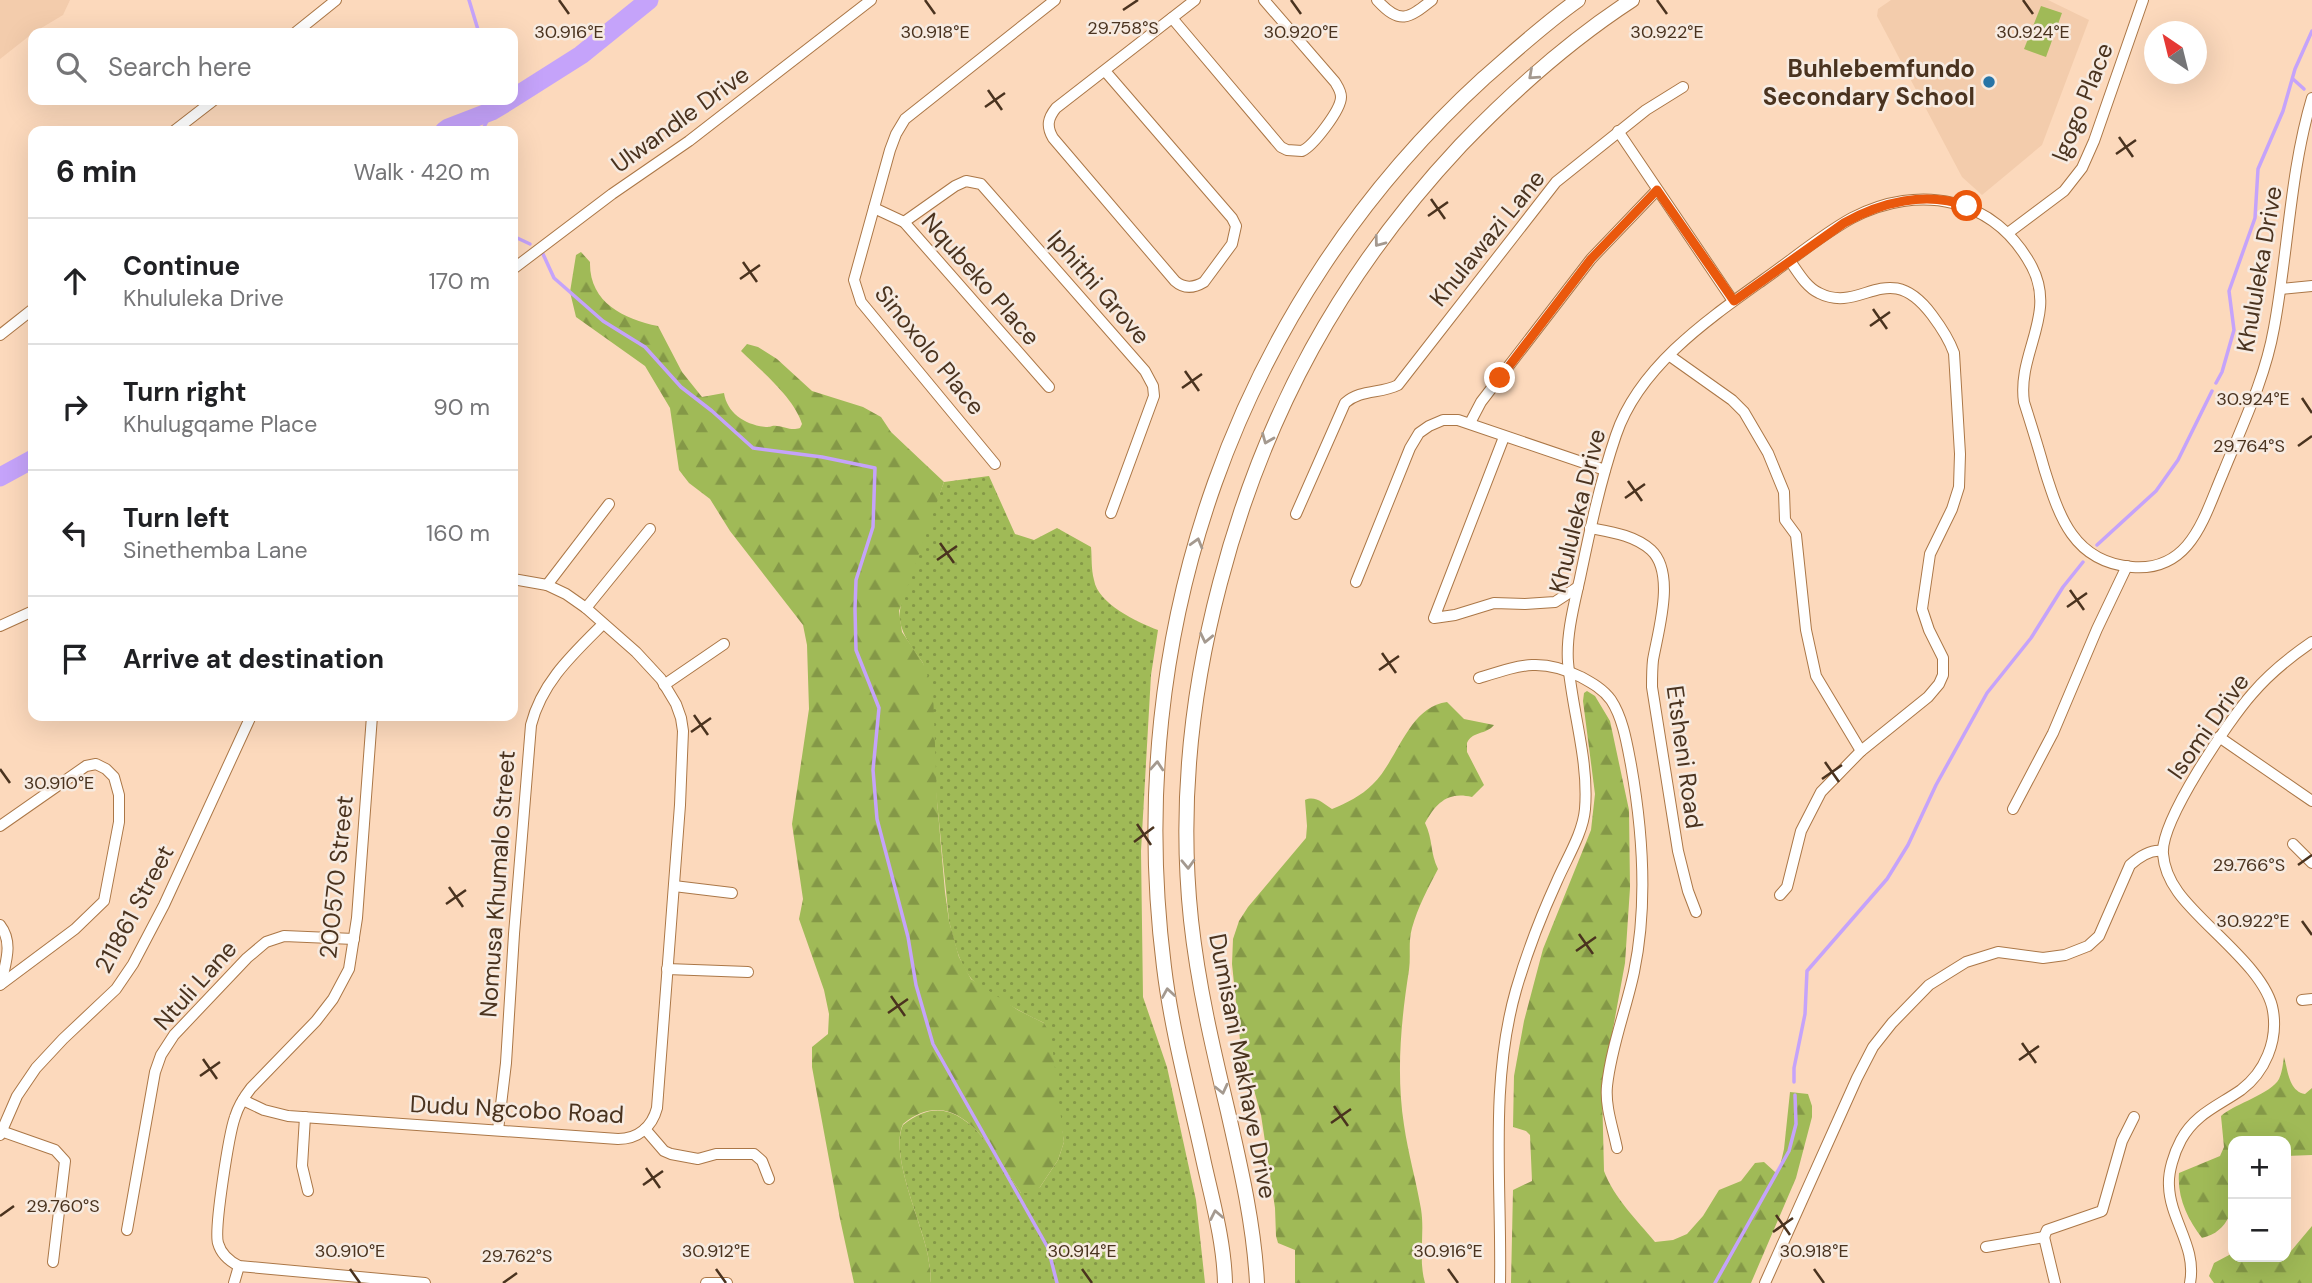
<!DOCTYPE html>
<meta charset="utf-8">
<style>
:root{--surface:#fff;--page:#f6f6f6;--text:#202124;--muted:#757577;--line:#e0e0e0}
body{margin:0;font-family:"DM Sans",sans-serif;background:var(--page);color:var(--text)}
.controls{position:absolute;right:21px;bottom:21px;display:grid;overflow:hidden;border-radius:14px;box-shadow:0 7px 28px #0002}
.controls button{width:63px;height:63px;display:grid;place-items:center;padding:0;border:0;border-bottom:2px solid var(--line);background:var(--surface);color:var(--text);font:35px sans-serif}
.compass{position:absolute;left:2144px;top:21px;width:63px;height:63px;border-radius:50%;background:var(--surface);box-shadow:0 7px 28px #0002;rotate:325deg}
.stop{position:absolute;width:21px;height:21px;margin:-16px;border:5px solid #ea580c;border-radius:50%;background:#fff}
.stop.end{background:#ea580c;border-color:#fff;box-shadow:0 2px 7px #0008}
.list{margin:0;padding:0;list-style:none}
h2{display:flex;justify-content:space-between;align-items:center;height:91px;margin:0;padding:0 28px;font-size:30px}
h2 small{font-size:23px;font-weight:400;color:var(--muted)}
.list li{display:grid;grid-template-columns:46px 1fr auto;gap:21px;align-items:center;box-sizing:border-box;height:126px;padding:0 28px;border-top:2px solid var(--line)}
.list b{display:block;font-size:26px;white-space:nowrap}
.list p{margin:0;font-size:23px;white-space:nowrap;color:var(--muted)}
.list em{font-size:23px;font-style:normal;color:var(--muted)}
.icon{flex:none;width:38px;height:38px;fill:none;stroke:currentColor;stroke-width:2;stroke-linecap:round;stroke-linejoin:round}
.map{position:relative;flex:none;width:2312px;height:1283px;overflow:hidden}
.search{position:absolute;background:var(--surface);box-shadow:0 7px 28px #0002;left:28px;top:28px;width:490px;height:77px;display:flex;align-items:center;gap:18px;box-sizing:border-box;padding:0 24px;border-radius:14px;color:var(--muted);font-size:26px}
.panel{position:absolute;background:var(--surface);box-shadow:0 7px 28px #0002;left:28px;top:126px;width:490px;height:595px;border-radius:14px}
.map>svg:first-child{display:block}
.built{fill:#f3ccac}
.grass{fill:url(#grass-dots)}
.forest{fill:url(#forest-firs)}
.pitch{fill:#a0ba57}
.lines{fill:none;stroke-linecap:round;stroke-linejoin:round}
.stream{stroke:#c5a3fa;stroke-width:3.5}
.river{stroke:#c5a3fa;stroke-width:19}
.minor-casing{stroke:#ab7747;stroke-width:12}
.major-casing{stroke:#ab7747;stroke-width:16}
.minor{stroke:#fff;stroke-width:10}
.major{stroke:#fff;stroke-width:14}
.oneway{stroke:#a4998f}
.route{stroke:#ea580c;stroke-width:9}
.ticks{fill:none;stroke:#4a331f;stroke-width:2.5}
.poi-dot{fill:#2774a6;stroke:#f7ebe1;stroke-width:2.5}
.labels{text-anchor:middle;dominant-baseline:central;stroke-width:5;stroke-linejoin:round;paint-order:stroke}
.poi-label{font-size:24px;font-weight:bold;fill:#4a331f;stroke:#f7ebe1;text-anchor:end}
.street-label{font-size:24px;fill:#4a331f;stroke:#f7ebe1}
.ticks-label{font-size:18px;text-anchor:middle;fill:#4a331f;stroke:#f7ebe1;stroke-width:5;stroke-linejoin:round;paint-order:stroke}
</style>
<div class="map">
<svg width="2312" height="1283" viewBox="0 0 2312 1283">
<defs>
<pattern id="grass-dots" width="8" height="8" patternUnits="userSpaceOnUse" patternTransform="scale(1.75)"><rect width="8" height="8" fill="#a0ba57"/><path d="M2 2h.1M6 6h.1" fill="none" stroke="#849847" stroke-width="1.8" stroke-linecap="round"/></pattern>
<pattern id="forest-firs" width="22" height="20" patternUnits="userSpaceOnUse" patternTransform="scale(1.75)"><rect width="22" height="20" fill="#a0ba57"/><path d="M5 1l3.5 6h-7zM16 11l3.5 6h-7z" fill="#849847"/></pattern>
</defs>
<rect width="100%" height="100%" fill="#fcd9bc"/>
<!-- built -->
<g class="built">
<polygon points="0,0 70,0 63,15 33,33 0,59"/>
<polygon points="1891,0 2048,0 2089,20 2042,145 1982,195 1962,177 1877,16 1878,9"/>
</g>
<!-- grass -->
<path class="grass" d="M989,476L1015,534L1034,540L1057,528L1091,547C1092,557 1091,569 1094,580C1098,604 1137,622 1158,630L1151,675L1141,851L1143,997L1167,1067L1196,1200L1205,1283H930C932,1274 929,1265 928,1256C922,1222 889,1155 903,1125C959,1079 994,1154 1021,1193L1040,1187L1058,1160L1064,1142L1044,1023C1027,1015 980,991 970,977C958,961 954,940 949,921L923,663C914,650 902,636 900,620C896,596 934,510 944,482Z"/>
<!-- forest -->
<g class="forest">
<path d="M581,252L590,262C589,302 623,319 658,326L682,372L702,397L724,393C727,413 745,425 766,427C772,427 771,425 777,426C786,427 791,431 800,428L802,424C794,397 760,370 741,351L747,344L758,347L777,359L812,391L863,407L881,417L891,432L944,482L899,611L902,632L923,663L933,690L937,800L945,892L949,921L959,957L971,979L1018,1010L1044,1023L1051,1036L1064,1142L1058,1160L1040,1187L1031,1193H1021C994,1154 959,1079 903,1124C889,1155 922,1222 928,1256C929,1265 932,1274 930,1283H854L840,1219L812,1067V1047L828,1034L829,1014L824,990L799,919L803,899L792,824L809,709L807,645L803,625L730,531L710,499L689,483L679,470L670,408L645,366L576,317L570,292L576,255Z"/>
<path d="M1587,691L1595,696L1610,721L1629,810L1630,888L1625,963L1602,1089L1604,1171C1614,1198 1637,1220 1655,1242L1673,1240L1687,1234L1703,1216L1719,1190L1741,1181L1755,1163L1764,1162L1775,1172L1779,1171L1784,1149L1790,1092L1808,1094L1812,1106V1117L1796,1178L1751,1283H1511L1513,1190L1532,1181L1530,1135L1526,1131L1513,1127L1514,1076L1524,1021L1543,949L1591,830L1595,794L1583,701L1584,693Z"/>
<path d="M1447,702L1464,719L1494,725C1486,735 1472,731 1467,743V752L1484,785L1472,797C1448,791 1436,803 1425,823C1433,839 1430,853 1438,869C1428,888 1418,907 1412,928C1408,942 1411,956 1409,970C1401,1021 1396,1073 1404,1125C1408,1153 1416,1180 1421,1209C1425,1233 1418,1259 1425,1283H1295V1250L1278,1243L1276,1236L1275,1208L1261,1115L1240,1040L1232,964L1233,939L1239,921L1248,907L1306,838L1307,826L1305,800C1315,795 1323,803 1332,809C1347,803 1361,796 1373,784C1398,760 1408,707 1447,702Z"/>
<path d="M2284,1057C2288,1071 2289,1091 2305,1094L2312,1088V1155L2286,1156V1141H2233C2233,1175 2245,1228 2202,1238C2188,1219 2177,1198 2179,1173L2220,1156L2224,1147L2221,1116C2236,1103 2271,1094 2279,1079C2282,1073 2283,1064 2284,1057Z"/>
<polygon points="2312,1226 2312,1283 2214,1283 2209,1276 2214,1263 2231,1254 2233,1253 2233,1257 2257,1257 2275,1260 2286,1257"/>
</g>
<!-- pitch -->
<polygon class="pitch" points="2041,6 2062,13 2046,57 2024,49"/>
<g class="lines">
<!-- stream -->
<g class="stream">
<polyline points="469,0 479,33"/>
<polyline points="2293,79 2304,89"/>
<polyline points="499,100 501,106"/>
<polyline points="482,131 492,111"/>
<polyline points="513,236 530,244"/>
<polyline points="543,254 554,278 603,321 645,347 681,387 712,411 753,448 822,457 875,468 873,527 856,580 855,609 856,650 879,708 873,770 877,819 908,937 916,985 933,1044 1048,1248 1057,1283"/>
<polyline points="2216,383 2222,372 2234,330 2229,291 2255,218 2258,169 2283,111 2295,69 2312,31"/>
<polyline points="2097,545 2156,491 2178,460 2212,391"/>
<polyline points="1794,1082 1794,1068 1805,1014 1807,971 1887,879 1908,845 1936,785 1987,693 2031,638 2063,587 2083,562"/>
<polyline points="1715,1283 1789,1151 1796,1124 1795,1095"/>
</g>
<!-- river -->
<g class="river">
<polyline points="513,98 581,55 649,0"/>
<polyline points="444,131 448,128 492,111 510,100"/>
<polyline points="0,477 33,459"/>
</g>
<defs>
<g id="minor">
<path d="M1377,0C1400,25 1408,19 1432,0"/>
<path d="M1172,18L1281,147L1287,150L1302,151C1313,146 1341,110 1341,97C1341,91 1338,87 1335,82L1264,0"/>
<polyline points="295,33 336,0"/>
<path d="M1105,71L1232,218L1236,226L1232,244L1204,282C1194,288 1184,289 1175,281L1053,138C1046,126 1048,118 1056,108L1195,0"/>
<polyline points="174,131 214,100"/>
<polyline points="1618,131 1733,301"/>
<polyline points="874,208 904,222 1049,387"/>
<polyline points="904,222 955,186 966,181 981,184 1145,371 1153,386 1154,396 1111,513"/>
<polyline points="2008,233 2064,191 2082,168 2094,141 2143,0"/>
<polyline points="513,269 612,194 689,141 871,0"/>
<polyline points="2281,289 2312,286"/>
<polyline points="0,335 33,309"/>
<polyline points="1670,356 1732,400 1744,412 1768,453 1784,492 1785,520 1796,535 1806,630 1816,676 1861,751"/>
<polyline points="1470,423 1481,402 1591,259 1657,190"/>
<polyline points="1504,437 1434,618 1455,615 1494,603 1525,604 1555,602 1578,587"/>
<polyline points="995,464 861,302 854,280 890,150 896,134 905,119 1055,0"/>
<path d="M1296,514L1345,403C1361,389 1380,394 1398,385L1556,182L1646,110L1683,87"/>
<path d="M1590,528C1611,532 1634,535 1651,550C1676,573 1658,631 1653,660C1652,669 1652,678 1652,687L1678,851L1688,891L1696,912"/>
<polyline points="1356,582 1410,448 1419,433 1429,426 1443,420 1458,420 1605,470"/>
<polyline points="547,585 609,504"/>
<polyline points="586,608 650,529"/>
<polyline points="0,626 33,611"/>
<path d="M1479,678C1520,665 1541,657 1581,677C1592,683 1603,689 1611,700C1623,718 1627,744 1631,765C1643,833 1648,905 1634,972C1626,1010 1611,1047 1607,1086C1605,1107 1613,1128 1617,1148"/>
<polyline points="664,685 724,644"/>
<path d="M372,716L357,918L349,969L333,999L316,1021L251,1088C244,1097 238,1107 235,1117C229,1134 214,1228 218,1243C221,1254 229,1261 239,1266L425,1283"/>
<polyline points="2219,737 2312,801"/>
<polyline points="2013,809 2053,733 2097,629 2127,566"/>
<polyline points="0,826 86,766 96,764 106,769 114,777 119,795 119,822 104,901 75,929 0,985"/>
<polyline points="2293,844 2312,863"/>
<polyline points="674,886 732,893"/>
<path d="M1780,895L1787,887L1801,831L1821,792L1861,751L1928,697L1939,684L1943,675V658L1929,630L1922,609L1930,554L1952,509L1959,487L1960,454L1954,353C1949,339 1941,327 1932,315C1888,256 1862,315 1819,293C1806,287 1798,272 1790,261"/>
<path d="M0,925C14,943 5,964 1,984"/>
<polyline points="667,969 748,972"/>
<polyline points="2302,1000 2312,999"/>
<path d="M243,1100L264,1110L288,1116L618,1139C638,1139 652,1127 657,1108L680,805L683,731L681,718L676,704L661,679L636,652L586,608L566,594L547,585L513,579"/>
<polyline points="305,1117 302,1166 308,1191"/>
<polyline points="645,1129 664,1151 671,1154 698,1159 716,1154 754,1154 762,1161 769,1179"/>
<path d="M498,1130L506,1063L514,934L531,725C542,682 573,654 603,624"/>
<polyline points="1,1131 55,1150 65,1161 53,1262"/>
<polyline points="0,1135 17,1096 36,1068 63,1039 116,989 133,964 164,905 251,716"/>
<polyline points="127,1230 155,1072 161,1055 174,1035 247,958 266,942 284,936 354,939"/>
<polyline points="2044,1237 2047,1230 2102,1211 2122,1141 2134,1117"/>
<polyline points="2044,1237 2055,1283"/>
<polyline points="1986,1247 2044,1237"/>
<polyline points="234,1283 239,1266"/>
<polyline points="706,1283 727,1283"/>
<path d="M1500,1283C1502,1186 1489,1085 1516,990C1527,952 1541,916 1557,881C1567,858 1583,833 1585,809C1589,760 1572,711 1568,662C1566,635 1574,605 1580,578C1590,530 1600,482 1616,435C1639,367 1707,320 1763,280C1792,260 1821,235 1852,218C1919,183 1995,197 2032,267C2057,315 2017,353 2024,402C2031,424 2038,446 2044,468C2059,516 2073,562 2132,567C2191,572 2204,517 2223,473C2242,426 2265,379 2274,328C2288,253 2290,171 2312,98"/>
<path d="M1765,1283L1857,1078L1873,1047L1892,1023L1929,985L1966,962L1998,952L2043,958L2065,955L2088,946L2099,936L2130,865C2139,857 2150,849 2162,851"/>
<path d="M2190,1283C2197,1247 2170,1220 2169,1186C2168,1172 2174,1153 2181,1140C2195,1114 2218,1106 2241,1090C2265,1072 2278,1041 2273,1011C2267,970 2202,926 2178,892C2170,881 2164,867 2163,854C2160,821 2229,720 2252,694C2269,674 2290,657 2312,642"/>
</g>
<g id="major">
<path d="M1225,1283C1224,1242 1213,1203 1204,1163C1190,1098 1172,1033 1164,967C1122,634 1235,305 1484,78C1515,51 1544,24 1578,0"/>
<path d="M1257,1283C1254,1225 1241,1169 1228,1112C1213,1049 1198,985 1191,920C1179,807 1191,693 1220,583C1264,414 1341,273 1461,145C1513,91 1569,41 1632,0"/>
</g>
</defs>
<!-- minor casing -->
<use href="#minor" class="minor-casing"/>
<!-- major casing -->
<use href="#major" class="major-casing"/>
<!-- minor -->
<use href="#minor" class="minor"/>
<!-- major -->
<use href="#major" class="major"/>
</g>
<!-- one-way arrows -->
<defs><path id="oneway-chevron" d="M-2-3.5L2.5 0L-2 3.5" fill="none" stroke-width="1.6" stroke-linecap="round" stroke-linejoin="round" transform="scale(1.75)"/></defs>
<g class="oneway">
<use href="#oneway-chevron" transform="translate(1533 75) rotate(138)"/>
<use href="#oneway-chevron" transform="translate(1379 242) rotate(127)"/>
<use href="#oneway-chevron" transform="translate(1267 439) rotate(112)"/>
<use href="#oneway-chevron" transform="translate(1197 543) rotate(-74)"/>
<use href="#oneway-chevron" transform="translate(1206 638) rotate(102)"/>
<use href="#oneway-chevron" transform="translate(1157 766) rotate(-86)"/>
<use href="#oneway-chevron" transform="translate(1188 864) rotate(88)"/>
<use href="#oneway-chevron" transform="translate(1168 993) rotate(-99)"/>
<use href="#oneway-chevron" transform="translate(1222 1089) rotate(77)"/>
<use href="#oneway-chevron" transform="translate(1216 1215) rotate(-101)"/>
</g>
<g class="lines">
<!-- route -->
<path class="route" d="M1500,378L1591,259L1657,190L1734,301L1844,223C1881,202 1926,191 1967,206"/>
</g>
<!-- ticks -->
<path class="ticks" d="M559,0L569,14M925,0L935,14M1291,0L1301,14M1657,0L1667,14M2023,0L2033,14M1123,10L1138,0M988,90L1002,110M985,107L1005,93M2119,137L2133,157M2116,154L2136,140M1431,199L1445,219M1428,216L1448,202M743,262L757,282M740,279L760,265M1873,309L1887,329M1870,326L1890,312M1185,371L1199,391M1182,388L1202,374M2302,398L2312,413M2298,446L2312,436M1628,481L1642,501M1625,498L1645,484M940,543L954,563M937,560L957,546M2070,590L2084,610M2067,607L2087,593M1382,653L1396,673M1379,670L1399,656M694,715L708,735M691,732L711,718M1825,762L1839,782M0,769L10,783M1822,779L1842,765M1137,824L1151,845M1134,842L1154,827M2298,865L2312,855M449,887L463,907M446,904L466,890M2302,921L2312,935M1579,934L1593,954M1576,951L1596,937M891,996L905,1016M888,1013L908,999M2022,1043L2036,1063M203,1059L217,1079M2019,1060L2039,1046M200,1076L220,1062M1334,1106L1348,1126M1331,1123L1351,1109M646,1168L660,1188M643,1185L663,1171M1776,1215L1790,1235M0,1216L14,1206M1773,1232L1793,1218M350,1269L360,1283M716,1269L726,1283M1082,1269L1092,1283M1448,1269L1458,1283M1814,1269L1824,1283M503,1283L517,1273"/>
<!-- markers -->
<circle class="poi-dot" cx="1989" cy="82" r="7"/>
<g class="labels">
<!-- poi labels -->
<g class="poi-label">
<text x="1975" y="68">Buhlebemfundo<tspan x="1975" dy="28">Secondary School</tspan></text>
</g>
<!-- street labels -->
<g class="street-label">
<text transform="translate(2082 102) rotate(-68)">Igogo Place</text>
<text transform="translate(680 119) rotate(-36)">Ulwandle Drive</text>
<text transform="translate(1487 238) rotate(-51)">Khulawazi Lane</text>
<text transform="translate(2259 269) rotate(-80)">Khululeka Drive</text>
<text transform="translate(981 279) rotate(49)">Nqubeko Place</text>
<text transform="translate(1099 287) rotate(49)">Iphithi Grove</text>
<text transform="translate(930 350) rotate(51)">Sinoxolo Place</text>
<text transform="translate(1577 511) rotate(-76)">Khululeka Drive</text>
<text transform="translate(2208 726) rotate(-55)">Isomi Drive</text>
<text transform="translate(1685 757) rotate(82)">Etsheni Road</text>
<text transform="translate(336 877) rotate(-84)">200570 Street</text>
<text transform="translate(497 884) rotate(-86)">Nomusa Khumalo Street</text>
<text transform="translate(134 909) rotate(-62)">211861 Street</text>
<text transform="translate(195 985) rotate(-48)">Ntuli Lane</text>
<text transform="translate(1243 1066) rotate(79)">Dumisani Makhaye Drive</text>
<text transform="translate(517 1109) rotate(3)">Dudu Ngcobo Road</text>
</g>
</g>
<g class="ticks-label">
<text x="1123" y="34">29.758°S</text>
<text x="569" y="38">30.916°E</text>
<text x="1301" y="38">30.920°E</text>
<text x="935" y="38">30.918°E</text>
<text x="1667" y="38">30.922°E</text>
<text x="2033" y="38">30.924°E</text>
<text x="2253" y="405">30.924°E</text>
<text x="2249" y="452">29.764°S</text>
<text x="59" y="789">30.910°E</text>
<text x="2249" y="871">29.766°S</text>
<text x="2253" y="927">30.922°E</text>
<text x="63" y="1212">29.760°S</text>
<text x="350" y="1257">30.910°E</text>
<text x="716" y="1257">30.912°E</text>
<text x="1082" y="1257">30.914°E</text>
<text x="1448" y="1257">30.916°E</text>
<text x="1814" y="1257">30.918°E</text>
<text x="517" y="1262">29.762°S</text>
</g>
</svg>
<div class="controls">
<button>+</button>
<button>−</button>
</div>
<svg class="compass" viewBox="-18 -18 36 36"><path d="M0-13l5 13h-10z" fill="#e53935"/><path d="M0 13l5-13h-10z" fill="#757577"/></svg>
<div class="stop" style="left:1967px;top:206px"></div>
<div class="stop end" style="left:1500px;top:378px"></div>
<div class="search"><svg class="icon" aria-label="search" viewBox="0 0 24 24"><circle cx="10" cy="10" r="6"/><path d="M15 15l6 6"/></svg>Search here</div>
<section class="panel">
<h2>6 min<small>Walk · 420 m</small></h2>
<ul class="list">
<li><svg class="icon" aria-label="ahead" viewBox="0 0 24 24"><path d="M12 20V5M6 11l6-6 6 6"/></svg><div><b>Continue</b><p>Khululeka Drive</p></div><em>170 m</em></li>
<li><svg class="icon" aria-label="right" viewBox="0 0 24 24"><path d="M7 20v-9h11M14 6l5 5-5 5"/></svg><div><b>Turn right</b><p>Khulugqame Place</p></div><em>90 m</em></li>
<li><svg class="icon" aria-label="left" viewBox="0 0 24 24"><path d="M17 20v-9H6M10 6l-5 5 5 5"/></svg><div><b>Turn left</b><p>Sinethemba Lane</p></div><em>160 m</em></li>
<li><svg class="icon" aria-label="arrive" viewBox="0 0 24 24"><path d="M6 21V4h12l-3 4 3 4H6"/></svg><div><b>Arrive at destination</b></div></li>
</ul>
</section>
</div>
